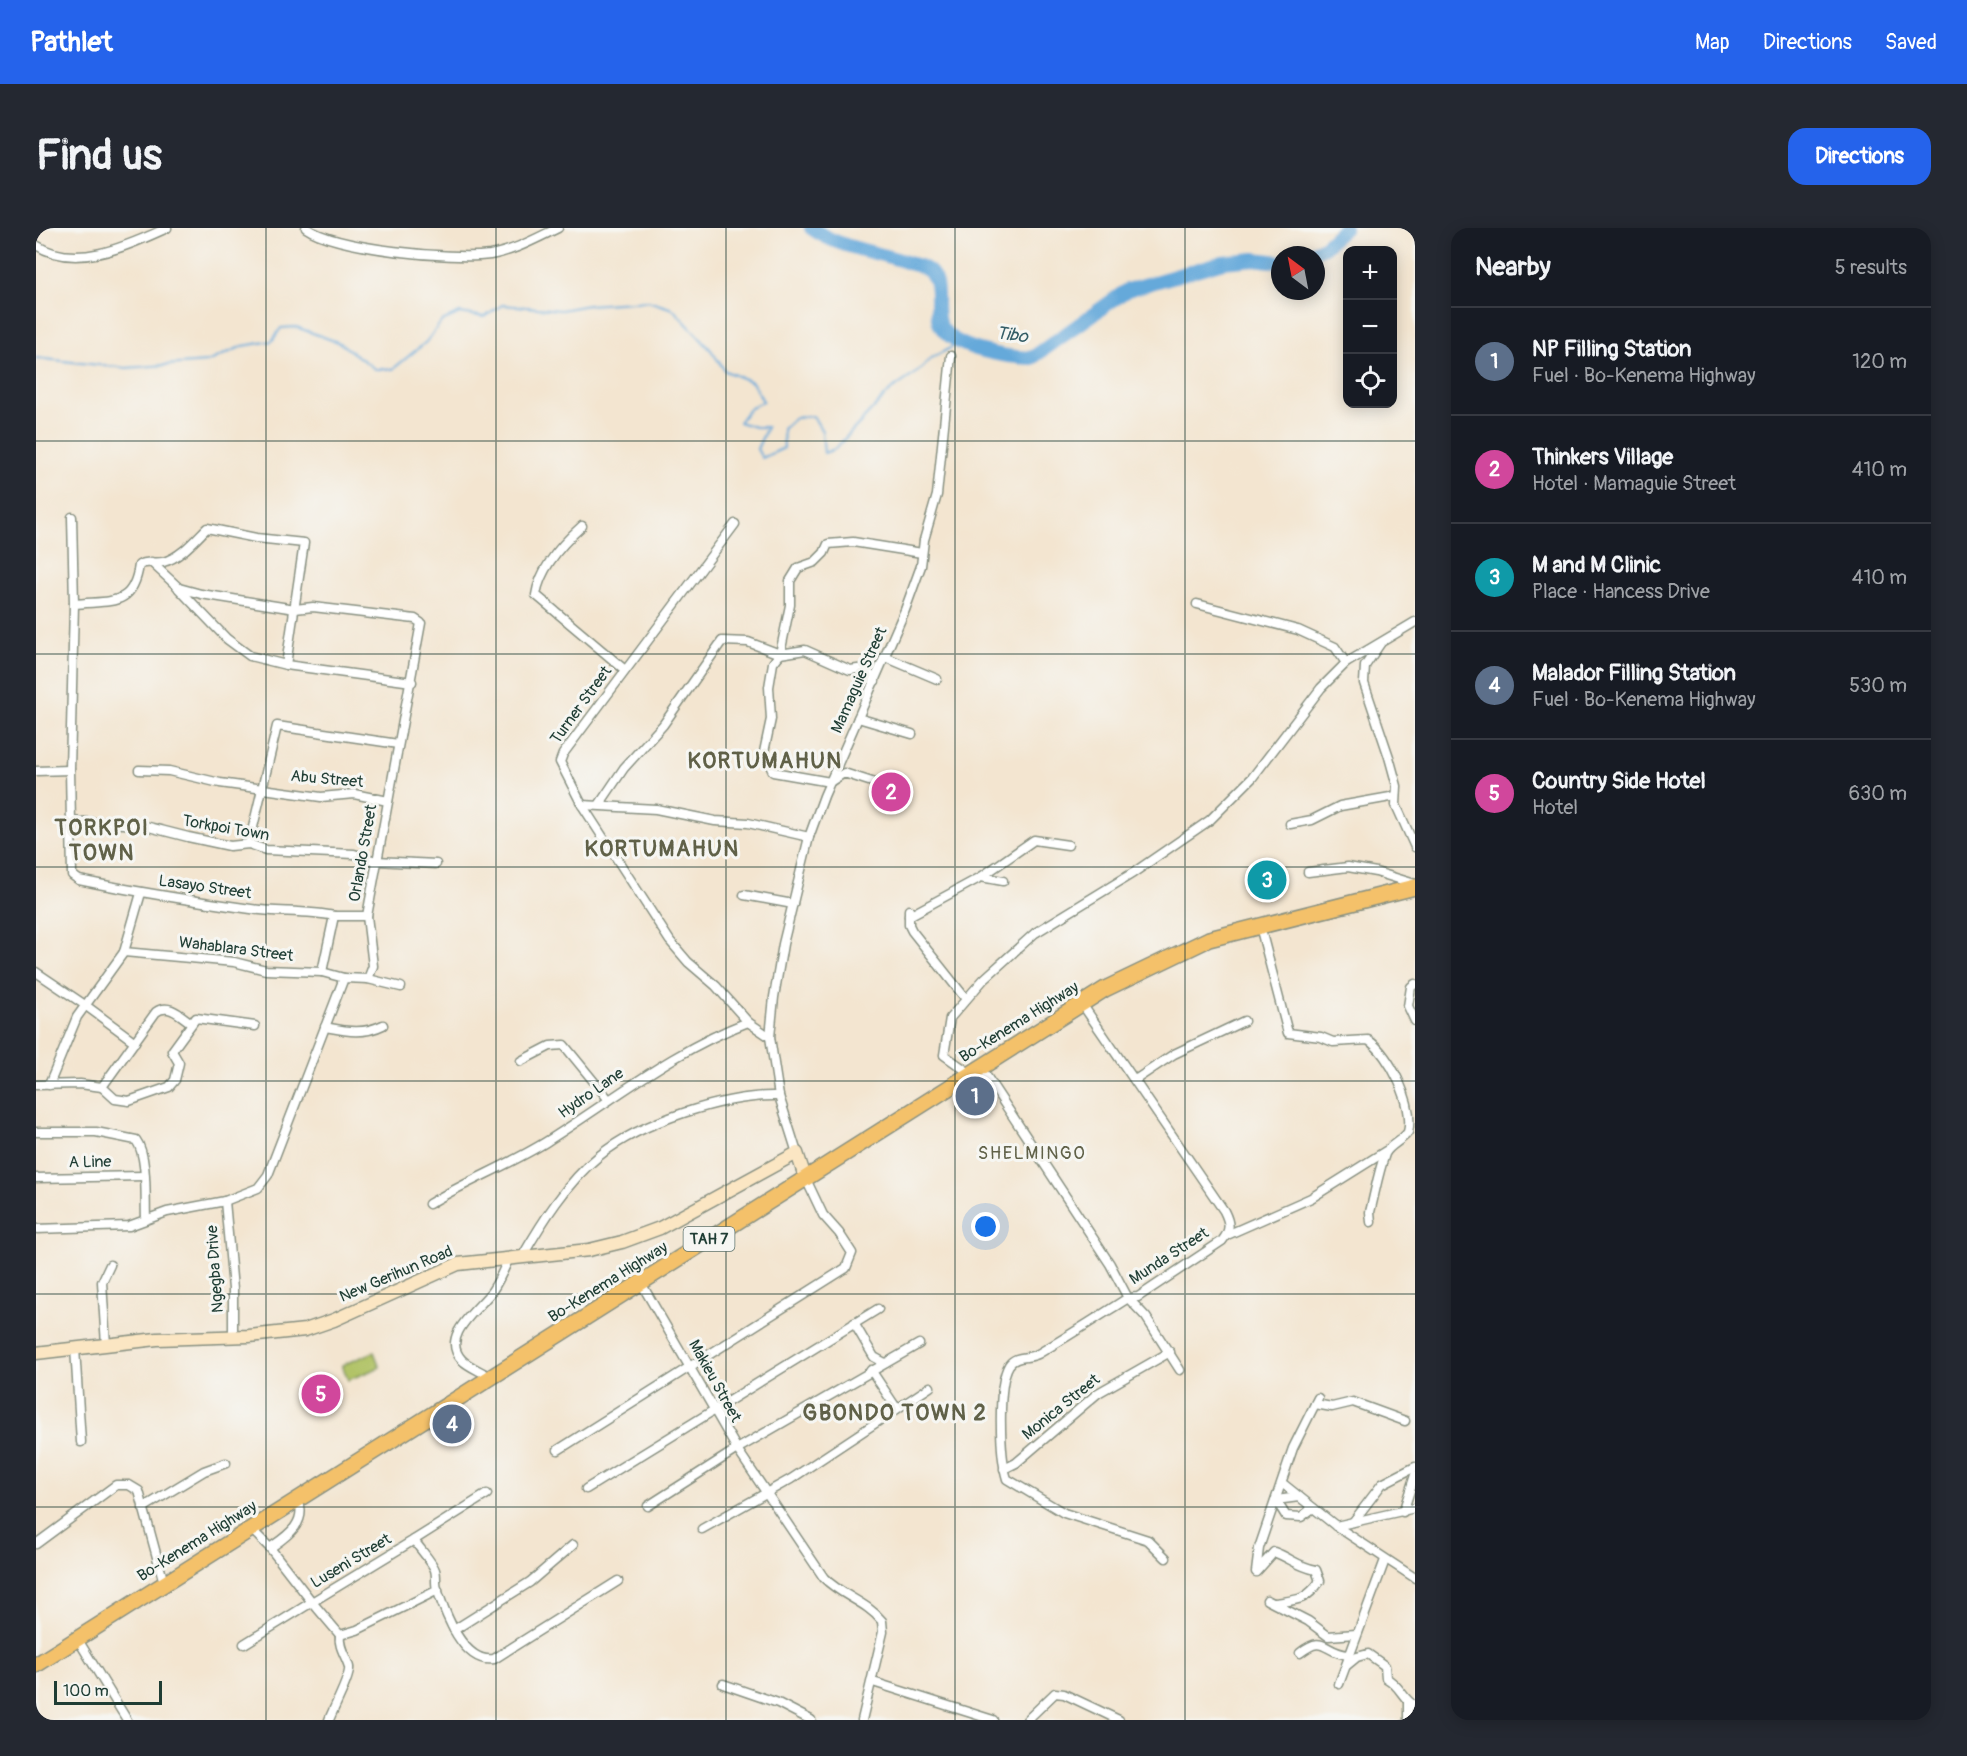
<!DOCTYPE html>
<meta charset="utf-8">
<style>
:root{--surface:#171b24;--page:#242831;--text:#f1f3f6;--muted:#9ea1a6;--line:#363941;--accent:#2563eb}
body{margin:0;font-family:Pangolin,sans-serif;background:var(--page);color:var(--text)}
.controls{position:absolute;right:18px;top:18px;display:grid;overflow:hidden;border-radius:12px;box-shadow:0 3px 15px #0003}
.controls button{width:54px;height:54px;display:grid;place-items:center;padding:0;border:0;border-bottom:2px solid var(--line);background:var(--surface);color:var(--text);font:30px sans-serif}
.compass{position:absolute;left:1235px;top:18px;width:54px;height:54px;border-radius:50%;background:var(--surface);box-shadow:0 3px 15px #0003;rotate:328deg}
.scale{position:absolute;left:18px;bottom:15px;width:108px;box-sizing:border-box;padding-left:6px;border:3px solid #1f3d34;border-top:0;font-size:16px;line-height:21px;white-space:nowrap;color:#1f3d34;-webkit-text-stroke:4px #f6f6f2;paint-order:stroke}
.you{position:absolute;left:950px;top:999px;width:21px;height:21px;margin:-15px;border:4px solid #fff;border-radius:50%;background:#1a73e8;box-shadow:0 0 0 9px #1a73e833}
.badge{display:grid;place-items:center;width:39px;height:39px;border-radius:50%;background:var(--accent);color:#fff;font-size:20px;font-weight:700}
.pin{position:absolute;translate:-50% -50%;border:3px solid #fff;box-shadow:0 2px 6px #0006}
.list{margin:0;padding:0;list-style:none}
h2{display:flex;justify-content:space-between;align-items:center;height:78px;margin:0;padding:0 24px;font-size:26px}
h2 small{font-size:20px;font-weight:400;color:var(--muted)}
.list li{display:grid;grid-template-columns:39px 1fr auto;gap:18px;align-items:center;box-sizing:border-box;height:108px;padding:0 24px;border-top:2px solid var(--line)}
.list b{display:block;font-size:22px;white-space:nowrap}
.list p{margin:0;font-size:20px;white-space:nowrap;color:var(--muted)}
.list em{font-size:20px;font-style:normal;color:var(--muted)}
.icon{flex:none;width:33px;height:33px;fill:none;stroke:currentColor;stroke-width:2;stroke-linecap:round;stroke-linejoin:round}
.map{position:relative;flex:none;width:1379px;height:1492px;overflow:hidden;border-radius:18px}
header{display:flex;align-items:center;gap:36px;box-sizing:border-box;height:84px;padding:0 30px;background:var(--accent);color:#fff}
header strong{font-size:28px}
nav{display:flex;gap:33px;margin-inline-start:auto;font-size:21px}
.intro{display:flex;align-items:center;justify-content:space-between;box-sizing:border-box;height:144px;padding:0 36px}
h1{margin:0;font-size:42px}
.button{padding:15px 27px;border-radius:18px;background:var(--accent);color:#fff;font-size:21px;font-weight:700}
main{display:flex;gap:36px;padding:0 36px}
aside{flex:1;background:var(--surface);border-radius:18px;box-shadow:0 3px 15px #0003}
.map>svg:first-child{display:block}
.green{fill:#b1c366;stroke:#68804d;stroke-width:1.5}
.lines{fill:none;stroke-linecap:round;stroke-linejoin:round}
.stream{stroke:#65a9da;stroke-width:2}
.river{stroke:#65a9da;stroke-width:14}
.street-casing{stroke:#899182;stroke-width:11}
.secondary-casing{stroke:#899182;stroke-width:15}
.highway-casing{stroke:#899182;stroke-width:18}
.street{stroke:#fff;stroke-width:8}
.secondary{stroke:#fbe6c3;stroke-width:12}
.highway{stroke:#f4c16a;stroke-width:15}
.grid{fill:none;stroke:#1f3d34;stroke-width:1.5;stroke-opacity:0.55}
.labels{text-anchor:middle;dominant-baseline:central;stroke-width:6;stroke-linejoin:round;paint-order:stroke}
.shield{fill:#f6f6f2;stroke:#60746d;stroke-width:1.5}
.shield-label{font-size:15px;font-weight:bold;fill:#1f3d34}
.street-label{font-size:16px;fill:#1f3d34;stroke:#f6f6f2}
.water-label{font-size:18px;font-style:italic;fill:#345d66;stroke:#f6f6f2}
.neighbourhood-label{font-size:18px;letter-spacing:1.5px;fill:#606148;stroke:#f6f6f2}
.district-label{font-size:22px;font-weight:bold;letter-spacing:1.5px;fill:#606148;stroke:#f6f6f2}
</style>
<header>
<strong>Pathlet</strong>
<nav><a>Map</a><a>Directions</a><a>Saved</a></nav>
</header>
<div class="intro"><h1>Find us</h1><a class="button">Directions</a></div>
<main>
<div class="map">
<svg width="1379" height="1492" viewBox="0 0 1379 1492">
<rect width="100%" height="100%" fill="#f6f6f2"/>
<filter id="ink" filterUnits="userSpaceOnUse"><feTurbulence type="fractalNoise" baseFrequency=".0167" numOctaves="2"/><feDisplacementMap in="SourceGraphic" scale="12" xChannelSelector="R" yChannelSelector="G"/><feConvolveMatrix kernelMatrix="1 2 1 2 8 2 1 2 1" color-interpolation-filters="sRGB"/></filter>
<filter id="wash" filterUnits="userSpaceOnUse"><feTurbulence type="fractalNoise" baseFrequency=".008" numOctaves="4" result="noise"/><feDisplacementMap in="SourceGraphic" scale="24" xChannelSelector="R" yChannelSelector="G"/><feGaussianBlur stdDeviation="1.35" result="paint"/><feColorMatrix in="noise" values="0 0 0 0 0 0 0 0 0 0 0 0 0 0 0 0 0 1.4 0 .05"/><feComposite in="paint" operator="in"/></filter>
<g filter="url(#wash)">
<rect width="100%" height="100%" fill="#f3e5d0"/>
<!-- green -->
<polygon class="green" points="338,1124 344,1139 312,1152 306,1137"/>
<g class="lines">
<!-- stream -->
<polyline class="stream" points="0,130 90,140 171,134 207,118 236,113 245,100 260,99 304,115 339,141 357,141 390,114 406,93 424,85 449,89 466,77 525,82 552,77 612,73 637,81 675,122 689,143 716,154 727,173 713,181 703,194 719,199 731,199 721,221 726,230 748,220 747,201 759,190 777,188 786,203 788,225 799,221 855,162 879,146 897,129 924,115"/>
<!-- river -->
<g class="river">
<path d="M775,0C804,21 840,23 873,35C879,37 886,38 890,41C909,53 896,80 904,97C917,122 970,129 996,130L1091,62L1187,34L1218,31L1244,34"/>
<polyline points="1271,27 1288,19 1309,0"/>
</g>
</g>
</g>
<g filter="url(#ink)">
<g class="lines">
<defs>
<g id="street">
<path d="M270,0C301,21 415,32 454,27C478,23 501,10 522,0"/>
<path d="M0,17C40,43 93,17 131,0"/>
<path d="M36,289L38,376C74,372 97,380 103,337C112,332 118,336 127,334C144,330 159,312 171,300L220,310L268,315L250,437"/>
<polyline points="699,296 527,526 524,534 546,577 634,713 652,734 680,758 712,794"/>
<path d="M546,298C527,315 504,340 500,367L589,442"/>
<polyline points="143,361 191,411 214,428 250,437 376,454"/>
<path d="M38,376L34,542L36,647L43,652C100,664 158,673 215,681C243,685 270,682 298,688L286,744"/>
<polyline points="1161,376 1262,402 1299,419 1310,435"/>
<polyline points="1344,416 1329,438 1328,455 1353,529 1361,558 1360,577 1379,619"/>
<polyline points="849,429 901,451"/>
<polyline points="822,490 876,506"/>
<polyline points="103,542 133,543 184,555 285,569 318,566 352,573"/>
<polyline points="0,543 34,542"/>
<polyline points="867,564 808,545 794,554 737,544 728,524 735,491 733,459 737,435 744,426 754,377 754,353 762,340 779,334 788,325 792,316 817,314 886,325"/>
<polyline points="546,577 620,581 679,593 712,595 773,609"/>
<polyline points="563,577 588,540 627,497 686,413 712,414 744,426 769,422 814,442 829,440 839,453"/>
<polyline points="35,593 105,597 152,609 194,618 213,616 230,622 318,626 340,633 400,636"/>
<polyline points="1254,596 1276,592 1304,578 1360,568"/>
<polyline points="213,616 241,498 362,516"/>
<polyline points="1272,644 1312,639 1340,644 1379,656"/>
<polyline points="945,649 998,612 1032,617"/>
<polyline points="708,667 757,676"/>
<polyline points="873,682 873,697 876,703 930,771"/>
<polyline points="298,688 331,688"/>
<polyline points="873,688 945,649 967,653"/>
<path d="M1224,698L1252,805L1285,809L1297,814L1332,812C1354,826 1379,878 1372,904C1366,913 1353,917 1349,926C1342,945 1339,965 1334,984L1335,994"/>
<polyline points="88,724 198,734 230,742 286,744 308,750"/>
<polyline points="0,744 49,777 99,814"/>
<polyline points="332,751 365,759"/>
<polyline points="1379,756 1375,759 1372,778 1379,793"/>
<path d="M1046,776L1188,983C1194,995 1195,1002 1186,1013L1102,1069L1092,1070C1062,1089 1033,1108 1002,1126C992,1131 980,1127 973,1137C961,1157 964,1229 971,1251L1028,1285L1112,1312L1130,1330"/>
<path d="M289,799C310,803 327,807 347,797"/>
<polyline points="485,833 514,818 528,817 573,872"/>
<polyline points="945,840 1074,1036 1092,1070 1110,1089 1144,1142"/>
<polyline points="935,846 908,827 914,790 948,751 999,705 1097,645 1174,592 1216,550 1285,460 1310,435 1379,394"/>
<polyline points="1099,852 1138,826 1208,793"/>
<path d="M0,857L44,856L66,859L120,784C133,775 144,787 155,795"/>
<polyline points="13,857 41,789 88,724 105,665"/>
<polyline points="66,859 79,871 93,873 133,859 139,852 143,835 136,823 160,790 219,798"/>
<path d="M0,904H60L100,912C112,928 109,971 110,991"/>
<polyline points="761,925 743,868 734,809 738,769 747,716 773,609 788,568 869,382 885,338 888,312 901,267 915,128"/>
<polyline points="0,950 108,948"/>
<polyline points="189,973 197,1061 197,1108"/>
<path d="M393,976C431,953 473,937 510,914C577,872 638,822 712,794L734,809"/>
<polyline points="0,1001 93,998 131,984 189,973 222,960 232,947 308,750 332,751 337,738 331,688 385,395 379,391 277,379 259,381 165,366 143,360 115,334"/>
<polyline points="1191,1007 1275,970 1350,923"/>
<path d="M486,1029C506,994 531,954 563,928C604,894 691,866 743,868"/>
<path d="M605,1055L701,1221L788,1350C806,1368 831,1374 846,1393L847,1404L826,1492"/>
<polyline points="818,1095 838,1129 849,1135"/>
<polyline points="70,1117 66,1054 74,1037"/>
<polyline points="39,1120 45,1214"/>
<polyline points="835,1142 861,1181"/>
<path d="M454,1149C445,1143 433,1139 426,1132C403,1108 443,1081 456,1063C463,1053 468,1041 473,1030"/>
<polyline points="1279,1176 1296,1179 1317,1174 1369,1193"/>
<polyline points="522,1222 810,1040 816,1025 803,1005 787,987 769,949"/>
<polyline points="968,1241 980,1235 1062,1165 1134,1124"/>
<polyline points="1246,1255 1300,1298 1379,1350"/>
<polyline points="550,1261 842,1081"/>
<polyline points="1263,1269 1240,1272 1250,1288 1265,1289 1277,1280"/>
<polyline points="612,1278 701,1221 883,1116"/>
<polyline points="107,1280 168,1243 190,1235"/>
<polyline points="1367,1284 1379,1247"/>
<polyline points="1317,1294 1346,1256 1379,1239"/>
<polyline points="1300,1298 1379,1280"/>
<path d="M215,1301L234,1320L276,1374L378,1312C383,1320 397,1335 399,1342C401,1348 399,1355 401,1361C409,1385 427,1436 458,1431L582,1353"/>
<polyline points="666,1301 755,1251 894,1159"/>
<polyline points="378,1312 451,1266"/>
<polyline points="0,1316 80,1257 93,1257 103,1263 128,1355"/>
<path d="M234,1320C251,1308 272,1295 262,1271"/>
<polyline points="1231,1372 1272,1393 1292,1408 1320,1406"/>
<path d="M1239,1375C1261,1372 1270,1373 1284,1353L1280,1342C1261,1338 1256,1331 1238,1324L1220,1344L1223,1320L1257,1220L1282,1170"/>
<polyline points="418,1402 494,1354 537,1317"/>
<polyline points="41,1410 91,1492"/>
<polyline points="208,1416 276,1374 304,1407 321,1402 402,1362"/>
<path d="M1264,1425C1289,1405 1287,1425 1313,1427"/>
<path d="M1310,1438L1321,1429L1332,1426L1349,1438L1350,1450C1365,1458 1366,1471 1379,1478"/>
<polyline points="837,1454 957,1492"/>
<polyline points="687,1456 742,1475 775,1492"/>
<polyline points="1303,1456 1349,1332"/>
<polyline points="1372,1475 1372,1492"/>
<path d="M293,1492C297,1481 315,1448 313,1439C310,1428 302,1419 304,1407"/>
<polyline points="991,1492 1019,1465 1028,1466 1083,1492"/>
</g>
<polyline id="secondary" points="0,1125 121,1111 213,1108 269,1102 298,1092 422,1036 553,1022 586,1014 624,1000 761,925 769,949"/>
<polyline id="highway" points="0,1437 1069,761 1173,711 1379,659"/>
</defs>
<!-- street casing -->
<use href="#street" class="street-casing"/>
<!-- secondary casing -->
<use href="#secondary" class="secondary-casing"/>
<!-- highway casing -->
<use href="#highway" class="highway-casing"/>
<!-- street -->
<use href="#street" class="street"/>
<!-- secondary -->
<use href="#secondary" class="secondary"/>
<!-- highway -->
<use href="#highway" class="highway"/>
</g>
</g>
<!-- grid -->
<path class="grid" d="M230,0V1492M460,0V1492M690,0V1492M919,0V1492M1149,0V1492M0,213H1379M0,426H1379M0,639H1379M0,853H1379M0,1066H1379M0,1279H1379"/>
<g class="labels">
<!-- shield labels -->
<rect class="shield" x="647.5" y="999" width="51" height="24" rx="4.5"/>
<g class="shield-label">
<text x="673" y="1011">TAH 7</text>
</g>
<!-- street labels -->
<g class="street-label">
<text transform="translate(823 452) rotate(-66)">Mamaguie Street</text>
<text transform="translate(545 477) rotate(-54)">Turner Street</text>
<text transform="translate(291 551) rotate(5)">Abu Street</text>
<text transform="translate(190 600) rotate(10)">Torkpoi Town</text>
<text transform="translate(327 625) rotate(-80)">Orlando Street</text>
<text transform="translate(169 659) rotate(8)">Lasayo Street</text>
<text transform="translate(200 721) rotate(7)">Wahablara Street</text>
<text transform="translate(983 794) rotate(-32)">Bo-Kenema Highway</text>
<text transform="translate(555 865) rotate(-35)">Hydro Lane</text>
<text transform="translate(54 934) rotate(-1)">A Line</text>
<text transform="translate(1133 1028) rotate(-33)">Munda Street</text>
<text transform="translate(179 1041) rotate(-94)">Ngegba Drive</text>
<text transform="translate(360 1046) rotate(-23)">New Gerihun Road</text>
<text transform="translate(572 1054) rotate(-32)">Bo-Kenema Highway</text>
<text transform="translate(679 1153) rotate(61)">Makieu Street</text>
<text transform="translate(1025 1179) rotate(-39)">Monica Street</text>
<text transform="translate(161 1313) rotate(-32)">Bo-Kenema Highway</text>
<text transform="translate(315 1333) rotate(-31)">Luseni Street</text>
</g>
<!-- water labels -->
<g class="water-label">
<text transform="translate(976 107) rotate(8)">Tibo</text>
</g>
<!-- neighbourhood labels -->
<g class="neighbourhood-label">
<text x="996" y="925">SHELMINGO</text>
</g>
<!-- district labels -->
<g class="district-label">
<text x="729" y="533">KORTUMAHUN</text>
<text x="66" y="600">TORKPOI<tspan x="66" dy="25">TOWN</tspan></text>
<text x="626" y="621">KORTUMAHUN</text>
<text x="859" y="1185">GBONDO TOWN 2</text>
</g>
</g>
</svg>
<div class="controls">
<button>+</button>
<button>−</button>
<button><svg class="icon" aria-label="locate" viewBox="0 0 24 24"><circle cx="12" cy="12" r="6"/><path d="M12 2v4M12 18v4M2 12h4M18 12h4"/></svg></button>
</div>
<svg class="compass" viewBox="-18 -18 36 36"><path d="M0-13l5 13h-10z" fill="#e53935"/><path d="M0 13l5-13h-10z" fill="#9ea1a6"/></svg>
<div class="scale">100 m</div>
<div class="you"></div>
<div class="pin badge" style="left:939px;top:868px;background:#5c6f8a">1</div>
<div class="pin badge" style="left:855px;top:564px;background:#d1479c">2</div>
<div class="pin badge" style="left:1231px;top:652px;background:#0f9aa8">3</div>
<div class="pin badge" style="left:416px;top:1196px;background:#5c6f8a">4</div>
<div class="pin badge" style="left:285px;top:1166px;background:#d1479c">5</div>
</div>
<aside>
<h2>Nearby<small>5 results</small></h2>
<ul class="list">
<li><span class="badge" style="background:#5c6f8a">1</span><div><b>NP Filling Station</b><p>Fuel · Bo-Kenema Highway</p></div><em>120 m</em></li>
<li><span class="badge" style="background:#d1479c">2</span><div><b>Thinkers Village</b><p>Hotel · Mamaguie Street</p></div><em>410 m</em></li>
<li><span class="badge" style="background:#0f9aa8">3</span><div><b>M and M Clinic</b><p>Place · Hancess Drive</p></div><em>410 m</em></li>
<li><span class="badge" style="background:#5c6f8a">4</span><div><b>Malador Filling Station</b><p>Fuel · Bo-Kenema Highway</p></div><em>530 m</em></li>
<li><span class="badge" style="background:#d1479c">5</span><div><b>Country Side Hotel</b><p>Hotel</p></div><em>630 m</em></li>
</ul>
</aside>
</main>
